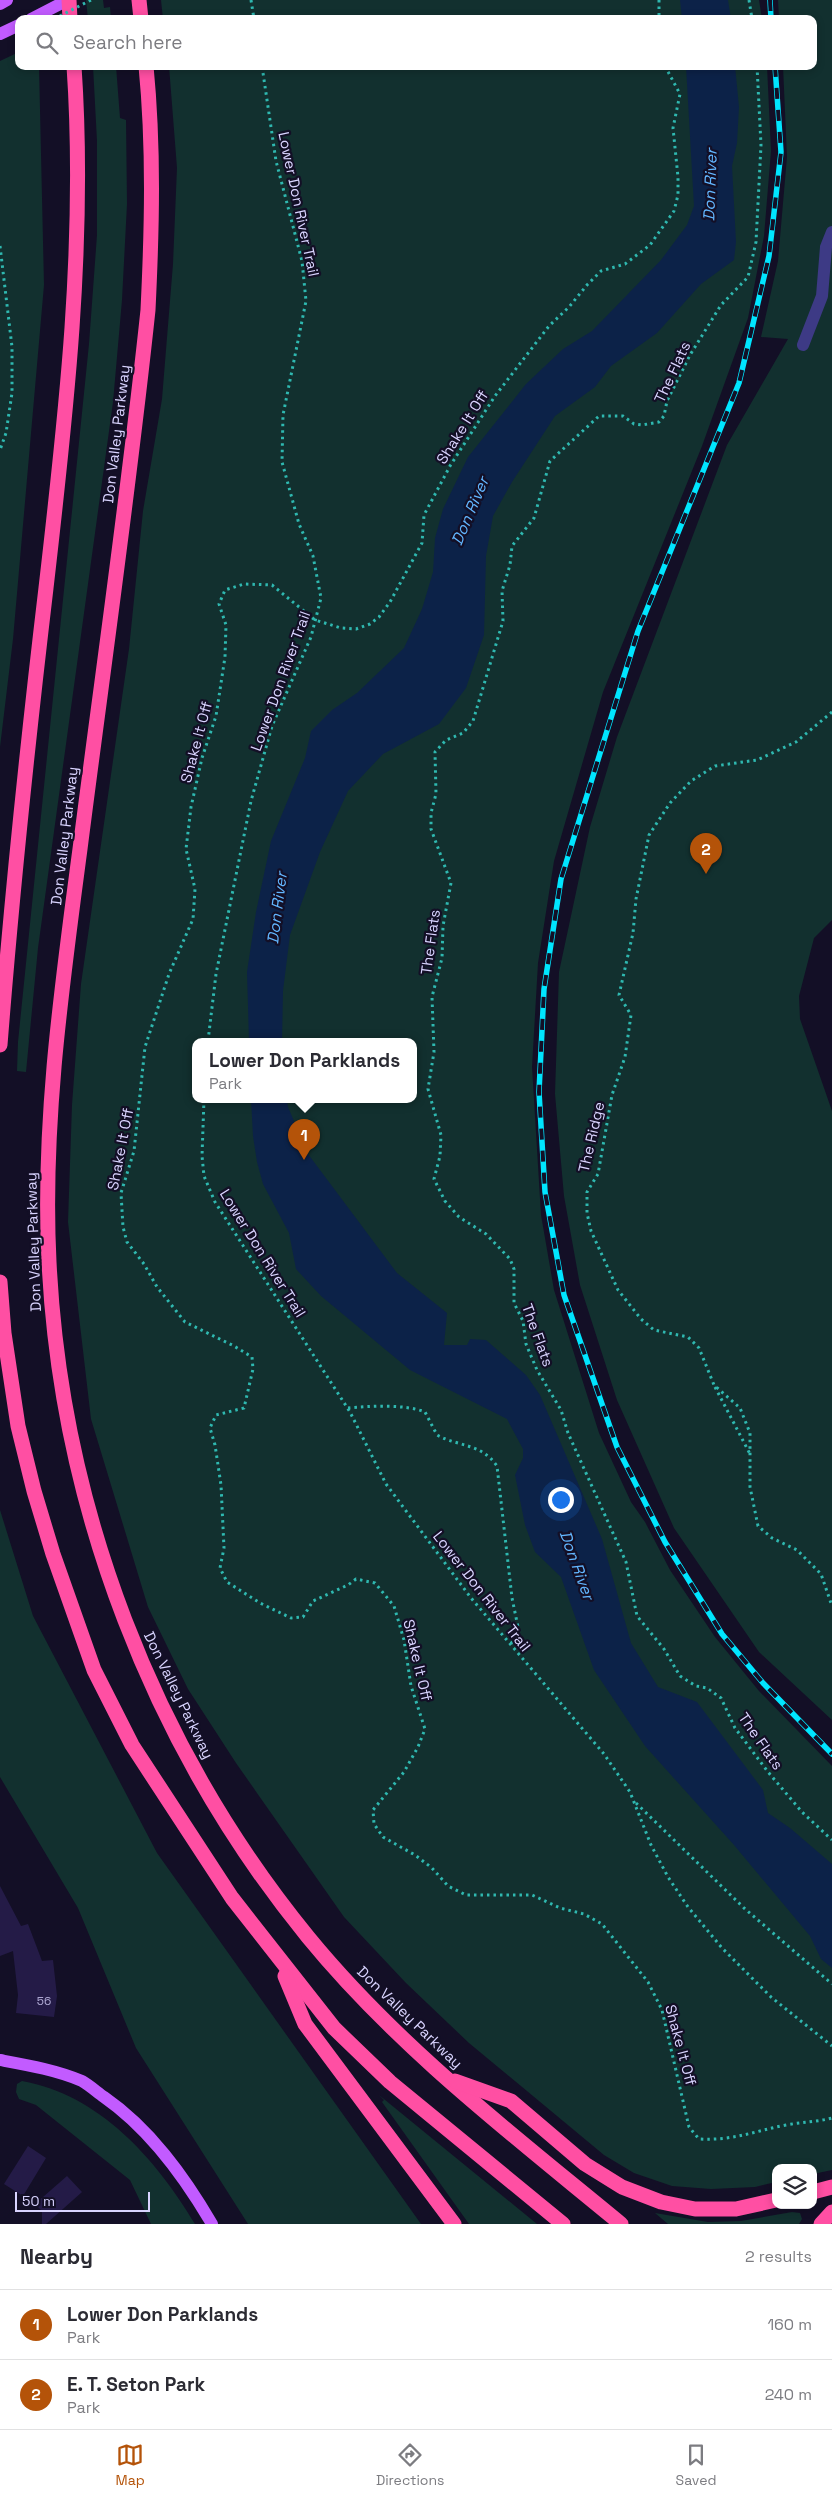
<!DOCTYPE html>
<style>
:root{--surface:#fff;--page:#f7f7f7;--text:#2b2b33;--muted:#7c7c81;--line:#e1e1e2;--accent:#b45309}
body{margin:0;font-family:"Space Grotesk",sans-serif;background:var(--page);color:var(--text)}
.controls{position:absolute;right:15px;bottom:15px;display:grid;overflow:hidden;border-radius:10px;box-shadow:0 2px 8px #0003}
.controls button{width:45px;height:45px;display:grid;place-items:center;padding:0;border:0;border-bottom:1px solid var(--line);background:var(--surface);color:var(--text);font:25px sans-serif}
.scale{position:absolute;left:15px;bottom:12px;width:135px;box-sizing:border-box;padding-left:5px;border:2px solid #d9d4ff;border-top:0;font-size:14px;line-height:18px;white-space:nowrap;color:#d9d4ff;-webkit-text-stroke:4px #130f26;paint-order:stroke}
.you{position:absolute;left:560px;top:1499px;width:18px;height:18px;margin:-12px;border:4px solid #fff;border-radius:50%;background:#1a73e8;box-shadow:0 0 0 8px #1a73e833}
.badge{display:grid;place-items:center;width:32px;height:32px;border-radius:50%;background:var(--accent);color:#fff;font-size:16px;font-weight:700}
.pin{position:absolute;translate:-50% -41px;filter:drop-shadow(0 1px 2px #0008)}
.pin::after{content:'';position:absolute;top:26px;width:18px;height:15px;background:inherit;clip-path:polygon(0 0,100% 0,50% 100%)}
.popup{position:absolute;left:192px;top:1038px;width:225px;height:65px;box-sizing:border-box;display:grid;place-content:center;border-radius:10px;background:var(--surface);filter:drop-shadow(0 1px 4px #0005);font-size:16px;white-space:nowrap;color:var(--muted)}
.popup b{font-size:19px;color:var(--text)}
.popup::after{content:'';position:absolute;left:50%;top:100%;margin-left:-10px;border:10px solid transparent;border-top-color:var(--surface)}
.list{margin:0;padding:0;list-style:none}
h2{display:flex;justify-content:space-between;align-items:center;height:65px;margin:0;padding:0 20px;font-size:21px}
h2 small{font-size:16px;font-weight:400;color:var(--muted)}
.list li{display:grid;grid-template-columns:32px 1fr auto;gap:15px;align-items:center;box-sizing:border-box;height:70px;padding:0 20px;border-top:1px solid var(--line)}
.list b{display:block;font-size:19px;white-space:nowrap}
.list p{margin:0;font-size:16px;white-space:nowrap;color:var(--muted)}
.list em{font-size:16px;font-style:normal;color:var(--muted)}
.icon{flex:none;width:28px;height:28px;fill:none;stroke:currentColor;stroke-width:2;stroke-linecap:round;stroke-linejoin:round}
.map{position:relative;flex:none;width:832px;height:2224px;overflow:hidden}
.search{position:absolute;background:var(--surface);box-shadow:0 2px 8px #0003;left:15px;right:15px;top:15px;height:55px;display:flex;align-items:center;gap:12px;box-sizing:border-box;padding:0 18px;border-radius:10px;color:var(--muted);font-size:19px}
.sheet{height:205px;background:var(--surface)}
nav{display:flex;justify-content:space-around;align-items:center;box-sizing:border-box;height:70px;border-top:1px solid var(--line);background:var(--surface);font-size:14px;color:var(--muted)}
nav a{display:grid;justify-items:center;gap:2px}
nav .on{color:var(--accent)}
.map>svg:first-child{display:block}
.green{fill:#12302f;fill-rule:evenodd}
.water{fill:#0c2248}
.building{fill:#241b47}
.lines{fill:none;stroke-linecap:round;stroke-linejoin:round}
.path{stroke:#2fb8b0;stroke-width:3;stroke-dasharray:2.5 4;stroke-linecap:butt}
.minor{stroke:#3d3a85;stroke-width:12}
.major{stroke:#c25bff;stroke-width:12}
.highway{stroke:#ff4fa3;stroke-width:15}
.rail-casing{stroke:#00e5ff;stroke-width:5.5}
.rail{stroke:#130f26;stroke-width:4;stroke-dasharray:11;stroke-linecap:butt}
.path-bridge{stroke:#2fb8b0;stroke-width:3;stroke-dasharray:2.5 4;stroke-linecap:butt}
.labels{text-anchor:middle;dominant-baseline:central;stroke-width:4.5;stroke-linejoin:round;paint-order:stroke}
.number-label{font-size:12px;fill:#aca6d1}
.street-label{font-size:15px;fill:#d9d4ff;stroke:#130f26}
.water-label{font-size:16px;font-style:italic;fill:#62b6ff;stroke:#130f26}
</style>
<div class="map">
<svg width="832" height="2224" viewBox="0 0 832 2224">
<rect width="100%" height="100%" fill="#130f26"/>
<!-- green -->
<g class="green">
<polygon points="86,0 103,0 104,8 110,7 111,19 88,19"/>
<polygon points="161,0 759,0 762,19 163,19"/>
<polygon points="778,0 832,0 832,920 814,938 799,996 800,1019 832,1111 832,1720 759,1652 674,1528 617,1400 580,1285 564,1196 555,1094 559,972 590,827 617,737 727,445 788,339 761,337 778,261 787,157 783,66 813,66 813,19 779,19"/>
<polygon points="19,52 19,66 39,66 44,285 13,639 0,747 0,61"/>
<polygon points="93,66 116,66 120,118 126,120 127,204 122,300 113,402 38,948 26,1072 17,1071 18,1042 89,344 97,235 97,141"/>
<path d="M169,66H767L771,151L764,236L748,318L702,446L603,692L554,861L538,963L532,1067L541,1215L554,1290L599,1433L631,1502L645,1522L670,1570L715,1637L759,1691L832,1766V2170L813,2174V2168H776V2182L755,2187L711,2189L672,2186L634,2173L604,2155L469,2043L406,1983L344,1917L236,1763L188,1689L148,1607L91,1419L68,1222L72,1105L81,984L129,649L143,511L162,399L173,264L177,168ZM195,1041H413V1099H195Z"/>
<polygon points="0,1510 33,1616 157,1853 421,2224 248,2224 136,2048 78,1908 0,1777"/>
<path d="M22,2081C100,2095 156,2159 195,2224H151L130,2180L36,2105L19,2099L16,2092L17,2084Z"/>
<polygon points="379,2095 537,2224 469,2224 382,2102 384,2100"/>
<polygon points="792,2212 800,2213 802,2219 799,2224 668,2224 655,2213 708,2222 741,2221"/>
</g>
<!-- water -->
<g class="water">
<polygon points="680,0 728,0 731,19 682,19"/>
<polygon points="686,66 735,66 739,107 737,143 732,166 736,242 734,260 701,284 657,333 611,366 595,387 555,416 512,482 493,516 486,556 484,635 466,688 439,724 383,754 348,791 320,852 290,935 283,991 282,1041 249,1041 247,972 256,912 271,841 305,758 311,731 332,710 357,693 404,648 422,609 433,572 435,538 443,509 468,457 526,384 563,349 592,331 661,260 687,225 694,206"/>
<polygon points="251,1099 287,1099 288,1107 308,1154 397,1273 447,1313 444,1345 467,1345 470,1339 486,1340 526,1375 540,1395 602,1539 631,1643 658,1687 697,1702 763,1790 768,1813 790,1828 832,1864 832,1968 821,1959 810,1936 734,1845 645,1746 594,1670 561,1577 535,1552 525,1525 515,1475 523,1458 523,1449 507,1419 410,1370 321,1296 296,1269 289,1233 263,1184 257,1162 253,1136"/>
</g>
<!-- building -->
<g class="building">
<polygon points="0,1886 21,1926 28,1924 42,1961 53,1960 57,1996 54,2017 16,2013 18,1995 13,1951 0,1956"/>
<polygon points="28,2146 46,2158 23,2196 4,2184"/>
<polygon points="67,2176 82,2192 46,2224 42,2224 42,2211 35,2204"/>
</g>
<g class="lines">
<!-- path -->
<g class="path">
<polyline points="251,0 254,19"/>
<polyline points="659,0 659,19"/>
<polyline points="749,0 752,19"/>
<path d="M665,66L680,94L673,128L678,177V195L674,211L650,245L625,264L601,271L587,285L569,307L549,326L495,396L450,466L424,515L422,543L390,602L379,617L370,624L356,629L341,628L315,620L272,585L244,584L225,590L219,604L226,625L225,657L216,716L202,758L191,807L186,849L195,889L193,919L169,974L145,1047L134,1151L121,1193L123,1227L127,1242L144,1264L157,1287L185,1322L234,1346L252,1357L253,1369L244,1408L216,1415L210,1428L215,1445L221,1485L224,1548L220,1568L227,1582L260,1603L291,1618L303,1617L313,1601L348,1585L356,1579L375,1583L394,1606L404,1640L411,1686L425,1729L418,1747L404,1772L373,1810L374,1824L383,1837L415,1855L432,1868L448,1886L466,1895H532L560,1908L584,1914L602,1924L648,1982L662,2010L689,2127L699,2139C732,2141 755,2131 786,2125C802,2122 817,2122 832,2118"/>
<polyline points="757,66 761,145 756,242 748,277 721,305 690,355 667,401 664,416 659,422 642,425 634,424 623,416 599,416 550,461 534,518 512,546 510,565 502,591 503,621 473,721 463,733 446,740 435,752 436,794 431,813 431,829 451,883 443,926 442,958 432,997 434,1052 428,1089 441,1135 440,1156 434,1179 445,1201 459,1217 486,1234 510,1259 514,1269 514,1303 523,1321 526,1344 537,1370 561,1410 568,1433 626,1562 637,1616 664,1649 680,1676 696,1686 707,1688 721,1698 735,1728 768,1772 802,1812 832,1840"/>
<polyline points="0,246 12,347 12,393 6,433 0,450"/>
<polyline points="832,712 796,742 757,760 715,766 691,781 670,803 649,835 636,899 633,933 619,995 631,1015 625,1057 612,1095 598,1174 587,1192 587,1213 591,1231 618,1290 641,1319 654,1330 688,1337 699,1348 714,1385 740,1408 750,1433 750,1487 758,1526 772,1538 797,1550 821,1574 832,1606"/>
<polyline points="208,1041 216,974 251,801 272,726 311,637 321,598 313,556 299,524 282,462 283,415 306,301 302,261 276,161 262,66"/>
<polyline points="204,1099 202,1156 204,1176 215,1202 350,1412 386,1484 471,1598 604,1754 630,1792 651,1845 668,1877 688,1907 722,1948 771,1997 832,2046"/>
<polyline points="715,1387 750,1454"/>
<path d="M348,1408C370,1406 405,1404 425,1412L437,1435C459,1447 481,1443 497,1466L512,1598L518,1627L517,1635L510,1645"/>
<polyline points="636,1803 744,1908 832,1984"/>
</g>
<!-- minor -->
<polyline class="minor" points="803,345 822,296 826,247 832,232"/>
<!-- major -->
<g class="major">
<polyline points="0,4 7,0"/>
<polyline points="31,19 68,0"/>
<polyline points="0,34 19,25"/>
<path d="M0,2060C27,2065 56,2070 82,2081C89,2085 97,2092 104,2097C150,2129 184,2176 212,2224"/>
</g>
<!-- highway -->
<g class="highway">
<polyline points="69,0 70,19"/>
<polyline points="139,0 141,19"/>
<path d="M146,66C154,148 152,228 148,310C129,490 103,669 80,849C62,985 42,1124 49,1262C61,1507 153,1747 308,1937C398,2047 512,2134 621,2224"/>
<path d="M0,1045C12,892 28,740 46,588C66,415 86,241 74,66"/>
<polyline points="0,1282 4,1333 18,1426 34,1491 53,1554 94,1670 132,1745 232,1898 334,2028 390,2082 563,2224"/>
<polyline points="285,1976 305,2024 454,2224"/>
<polyline points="455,2081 511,2101 585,2164 622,2187 661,2202 695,2209 736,2209 776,2200"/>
<polyline points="813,2192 832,2187"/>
<polyline points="821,2224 832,2212"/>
</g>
<defs>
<g id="rail">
<polyline points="770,0 771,19"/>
<polyline points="775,66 781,152 769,256 739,383 638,631 561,879 544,989 539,1092 545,1192 564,1295 617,1447 665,1542 722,1634 763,1683 832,1754"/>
</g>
</defs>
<!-- rail casing -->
<use href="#rail" class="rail-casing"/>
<!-- rail -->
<use href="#rail" class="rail"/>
<!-- path-bridge -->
<polyline class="path-bridge" points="54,19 91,0"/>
</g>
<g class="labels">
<!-- number labels -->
<g class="number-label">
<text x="44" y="2001">56</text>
</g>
<!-- street labels -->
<g class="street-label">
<text transform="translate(299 204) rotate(78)">Lower Don River Trail</text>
<text transform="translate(672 372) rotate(-65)">The Flats</text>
<text transform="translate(462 427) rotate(-58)">Shake It Off</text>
<text transform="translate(116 434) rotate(-83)">Don Valley Parkway</text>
<text transform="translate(280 681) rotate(-70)">Lower Don River Trail</text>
<text transform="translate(196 742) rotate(-75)">Shake It Off</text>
<text transform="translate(64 836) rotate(-83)">Don Valley Parkway</text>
<text transform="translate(430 942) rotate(-82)">The Flats</text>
<text transform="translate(591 1137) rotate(-77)">The Ridge</text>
<text transform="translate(120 1149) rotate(-79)">Shake It Off</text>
<text transform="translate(33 1242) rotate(-92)">Don Valley Parkway</text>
<text transform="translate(263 1253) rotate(58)">Lower Don River Trail</text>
<text transform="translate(538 1335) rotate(70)">The Flats</text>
<text transform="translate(482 1591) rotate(52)">Lower Don River Trail</text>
<text transform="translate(418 1660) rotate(77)">Shake It Off</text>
<text transform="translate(179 1695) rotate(64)">Don Valley Parkway</text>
<text transform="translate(761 1741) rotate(55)">The Flats</text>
<text transform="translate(410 2017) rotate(44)">Don Valley Parkway</text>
<text transform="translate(681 2045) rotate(75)">Shake It Off</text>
</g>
<!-- water labels -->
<g class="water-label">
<text transform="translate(710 185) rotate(-88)">Don River</text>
<text transform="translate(470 511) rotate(-67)">Don River</text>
<text transform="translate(277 908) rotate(-83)">Don River</text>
<text transform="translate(577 1565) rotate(70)">Don River</text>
</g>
</g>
</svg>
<div class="controls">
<button><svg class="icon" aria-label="layers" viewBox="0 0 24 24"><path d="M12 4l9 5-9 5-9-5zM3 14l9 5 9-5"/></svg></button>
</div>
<div class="scale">50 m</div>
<div class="you"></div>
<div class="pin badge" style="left:304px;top:1160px">1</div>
<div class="popup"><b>Lower Don Parklands</b>Park</div>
<div class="pin badge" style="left:706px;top:874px">2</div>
<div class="search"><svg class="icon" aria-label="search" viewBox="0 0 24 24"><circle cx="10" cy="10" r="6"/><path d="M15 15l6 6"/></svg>Search here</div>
</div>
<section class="sheet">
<h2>Nearby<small>2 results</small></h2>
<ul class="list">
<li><span class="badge">1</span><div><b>Lower Don Parklands</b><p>Park</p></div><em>160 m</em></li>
<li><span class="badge">2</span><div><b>E. T. Seton Park</b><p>Park</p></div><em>240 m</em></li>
</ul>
</section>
<nav>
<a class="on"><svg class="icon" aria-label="map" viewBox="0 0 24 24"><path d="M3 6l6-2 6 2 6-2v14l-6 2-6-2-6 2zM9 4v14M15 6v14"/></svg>Map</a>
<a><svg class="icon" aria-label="directions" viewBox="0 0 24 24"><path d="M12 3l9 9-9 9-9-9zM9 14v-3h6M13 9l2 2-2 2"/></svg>Directions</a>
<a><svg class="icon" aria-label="saved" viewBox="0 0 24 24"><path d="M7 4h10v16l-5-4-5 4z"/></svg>Saved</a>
</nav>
